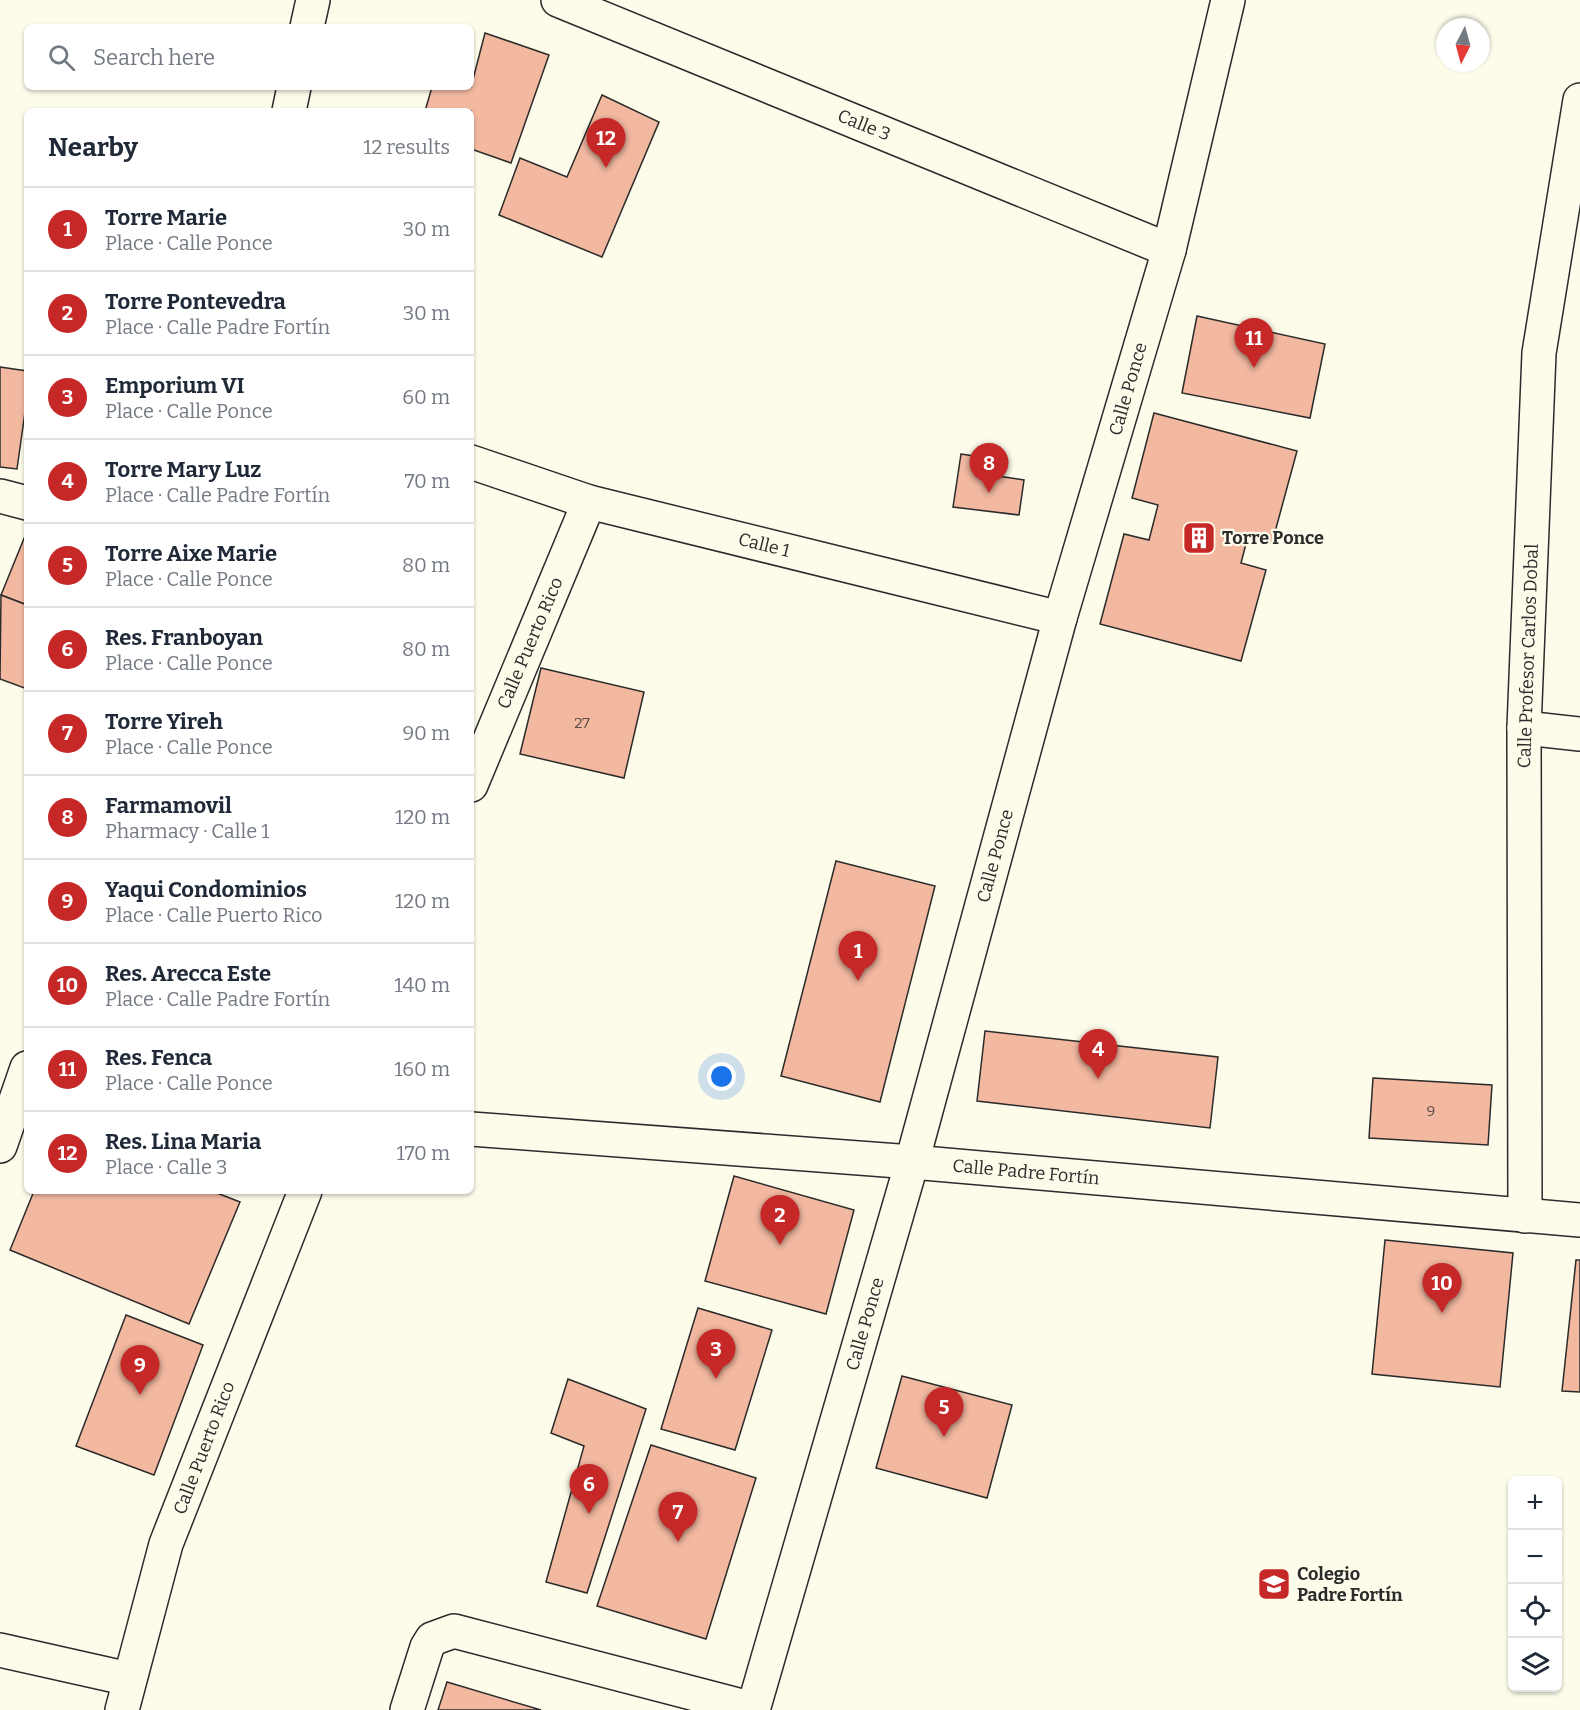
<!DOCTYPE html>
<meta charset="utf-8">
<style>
:root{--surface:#fff;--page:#f2f2f3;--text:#1f2937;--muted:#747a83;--line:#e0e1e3;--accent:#c62828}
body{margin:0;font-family:Bitter,serif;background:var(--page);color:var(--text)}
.controls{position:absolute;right:18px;bottom:18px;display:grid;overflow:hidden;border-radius:9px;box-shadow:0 2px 4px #0004}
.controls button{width:54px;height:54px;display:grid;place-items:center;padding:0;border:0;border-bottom:2px solid var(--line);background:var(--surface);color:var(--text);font:30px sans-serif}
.compass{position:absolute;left:1436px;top:18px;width:54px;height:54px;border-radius:50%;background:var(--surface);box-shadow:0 2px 4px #0004;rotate:186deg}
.you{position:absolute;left:722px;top:1077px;width:21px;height:21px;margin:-15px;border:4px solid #fff;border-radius:50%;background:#1a73e8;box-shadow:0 0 0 9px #1a73e833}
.badge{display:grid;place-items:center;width:39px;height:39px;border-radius:50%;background:var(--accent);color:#fff;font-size:20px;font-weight:700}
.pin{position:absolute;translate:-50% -50px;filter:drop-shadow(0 2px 3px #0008)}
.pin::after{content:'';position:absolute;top:32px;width:21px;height:18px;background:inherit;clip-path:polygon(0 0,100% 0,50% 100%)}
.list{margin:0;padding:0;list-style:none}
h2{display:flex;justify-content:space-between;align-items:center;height:78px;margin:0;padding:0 24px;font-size:26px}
h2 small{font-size:20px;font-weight:400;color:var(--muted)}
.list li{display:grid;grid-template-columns:39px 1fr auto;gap:18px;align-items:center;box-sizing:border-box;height:84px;padding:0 24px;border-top:2px solid var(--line)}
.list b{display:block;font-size:22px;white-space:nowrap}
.list p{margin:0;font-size:20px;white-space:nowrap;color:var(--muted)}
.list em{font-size:20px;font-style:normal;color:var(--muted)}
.icon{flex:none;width:33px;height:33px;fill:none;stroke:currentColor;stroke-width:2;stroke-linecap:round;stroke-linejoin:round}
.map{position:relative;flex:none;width:1580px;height:1710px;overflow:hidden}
.search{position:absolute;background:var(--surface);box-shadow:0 2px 4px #0004;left:24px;top:24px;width:450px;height:66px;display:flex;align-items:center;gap:15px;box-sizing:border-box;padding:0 21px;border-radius:9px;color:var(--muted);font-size:22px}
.panel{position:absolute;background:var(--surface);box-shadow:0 2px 4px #0004;left:24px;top:108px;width:450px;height:1086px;border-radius:9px}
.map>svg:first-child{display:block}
.building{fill:#f2b8a0;stroke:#2b2b2b;stroke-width:1.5}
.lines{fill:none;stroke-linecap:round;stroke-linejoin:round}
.minor-casing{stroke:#2b2b2b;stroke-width:36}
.minor{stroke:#fdfbea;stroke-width:33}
.labels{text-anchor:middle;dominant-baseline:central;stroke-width:4.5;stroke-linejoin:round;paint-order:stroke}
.number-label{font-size:15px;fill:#5d4e48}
.street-label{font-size:18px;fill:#2b2b2b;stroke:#fdfbea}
.poi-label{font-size:18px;font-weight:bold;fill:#2b2b2b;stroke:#fdfbea;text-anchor:start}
</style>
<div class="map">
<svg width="1580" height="1710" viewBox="0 0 1580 1710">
<rect width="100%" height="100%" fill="#fdfbea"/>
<!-- building -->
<g class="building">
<polygon points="485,33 549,55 511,163 471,149 471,111 425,111 432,87 471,87"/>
<polygon points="602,95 659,122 602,257 499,215 520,158 567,177"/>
<polygon points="1197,316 1325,344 1310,418 1182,393"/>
<polygon points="0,367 27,371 27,398 17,469 0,467"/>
<polygon points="1154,413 1297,451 1272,543 1248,536 1241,563 1266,570 1241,661 1100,624 1124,534 1149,540 1158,505 1132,498"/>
<polygon points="961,454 993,459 991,475 1024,480 1019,515 953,507"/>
<polygon points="25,536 27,536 27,605 1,595"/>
<polygon points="1,595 27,605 27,689 0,679"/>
<polygon points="541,668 644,692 624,778 520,754"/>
<polygon points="836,861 935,886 880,1102 781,1076"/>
<polygon points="985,1031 1218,1057 1210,1128 977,1101"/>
<polygon points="1373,1078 1492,1085 1488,1145 1369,1138"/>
<polygon points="734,1176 854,1210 826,1314 705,1281"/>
<polygon points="34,1191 212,1191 240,1202 189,1324 10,1250"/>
<polygon points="1385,1240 1513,1253 1500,1387 1372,1374"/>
<polygon points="1576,1260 1580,1260 1580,1392 1562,1391"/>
<polygon points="698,1308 772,1330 735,1450 661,1429"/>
<polygon points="126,1315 203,1345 154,1475 76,1446"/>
<polygon points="902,1376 1012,1405 987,1498 876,1468"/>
<polygon points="568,1379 646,1409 587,1593 546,1582 584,1446 551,1433"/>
<polygon points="651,1445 756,1478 706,1639 597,1606"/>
<polygon points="447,1682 541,1710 438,1710"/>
</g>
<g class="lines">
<defs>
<g id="minor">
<polyline points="558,0 1169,250"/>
<polyline points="307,27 313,0"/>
<polyline points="289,111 294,87"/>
<polyline points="471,462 589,502 1060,618"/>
<polyline points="0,496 27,503"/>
<polyline points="1524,728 1580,734"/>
<polyline points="471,785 589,502"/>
<polyline points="471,1129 912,1162 1580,1220"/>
<polyline points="0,1146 27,1068"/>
<polyline points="1525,1216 1524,728 1539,353 1580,100"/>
<polyline points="0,1650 129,1679"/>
<polyline points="122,1710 166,1544 305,1191"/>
<polyline points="407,1710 427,1647 432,1639 454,1631 753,1709"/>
<polyline points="753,1710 912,1162 1060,618 1169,250 1228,0"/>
</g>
</defs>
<!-- minor casing -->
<use href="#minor" class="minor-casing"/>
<!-- minor -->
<use href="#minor" class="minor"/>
</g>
<!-- icons -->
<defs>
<symbol id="building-square" viewBox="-11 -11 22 22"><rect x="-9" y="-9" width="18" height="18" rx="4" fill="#c62828" stroke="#fdfbea"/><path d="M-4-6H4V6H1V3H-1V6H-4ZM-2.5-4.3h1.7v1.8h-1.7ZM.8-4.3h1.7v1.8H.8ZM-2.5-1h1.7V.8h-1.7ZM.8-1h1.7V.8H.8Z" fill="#fff"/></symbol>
<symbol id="school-square" viewBox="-11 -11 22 22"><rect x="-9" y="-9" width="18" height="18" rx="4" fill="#c62828" stroke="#fdfbea"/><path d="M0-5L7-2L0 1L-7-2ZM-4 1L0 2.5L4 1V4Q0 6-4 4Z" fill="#fff"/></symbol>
</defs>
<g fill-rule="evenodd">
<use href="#building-square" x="1180" y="519" width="38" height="38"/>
<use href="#school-square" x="1255" y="1565" width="38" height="38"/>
</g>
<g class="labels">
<!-- number labels -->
<g class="number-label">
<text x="582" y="723">27</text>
<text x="1431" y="1111">9</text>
</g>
<!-- street labels -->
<g class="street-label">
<text transform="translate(864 125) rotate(22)">Calle 3</text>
<text transform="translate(1128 389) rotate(-74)">Calle Ponce</text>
<text transform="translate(764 545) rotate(14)">Calle 1</text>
<text transform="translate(530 643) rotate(-67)">Calle Puerto Rico</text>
<text transform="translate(1528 656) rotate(-88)">Calle Profesor Carlos Dobal</text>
<text transform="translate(995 856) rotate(-75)">Calle Ponce</text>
<text transform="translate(1026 1172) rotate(5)">Calle Padre Fortín</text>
<text transform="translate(865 1324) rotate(-74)">Calle Ponce</text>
<text transform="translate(204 1448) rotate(-69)">Calle Puerto Rico</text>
</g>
<!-- poi labels -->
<g class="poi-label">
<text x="1222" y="538">Torre Ponce</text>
<text x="1297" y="1574">Colegio<tspan x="1297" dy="21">Padre Fortín</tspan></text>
</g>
</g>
</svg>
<div class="controls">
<button>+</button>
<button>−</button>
<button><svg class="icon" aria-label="locate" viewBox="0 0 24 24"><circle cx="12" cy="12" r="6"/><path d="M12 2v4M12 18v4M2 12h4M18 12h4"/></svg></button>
<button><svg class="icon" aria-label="layers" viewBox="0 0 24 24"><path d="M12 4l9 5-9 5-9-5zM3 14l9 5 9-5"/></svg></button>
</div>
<svg class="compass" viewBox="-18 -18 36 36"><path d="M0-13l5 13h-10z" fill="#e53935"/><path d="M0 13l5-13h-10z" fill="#747a83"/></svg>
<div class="you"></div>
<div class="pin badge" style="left:858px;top:981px">1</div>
<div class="pin badge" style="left:780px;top:1245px">2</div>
<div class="pin badge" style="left:716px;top:1379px">3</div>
<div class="pin badge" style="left:1098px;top:1079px">4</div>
<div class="pin badge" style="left:944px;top:1437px">5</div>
<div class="pin badge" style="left:589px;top:1514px">6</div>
<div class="pin badge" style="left:678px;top:1542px">7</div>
<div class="pin badge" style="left:989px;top:493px">8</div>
<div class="pin badge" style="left:140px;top:1395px">9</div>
<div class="pin badge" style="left:1442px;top:1313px">10</div>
<div class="pin badge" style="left:1254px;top:368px">11</div>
<div class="pin badge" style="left:606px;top:168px">12</div>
<div class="search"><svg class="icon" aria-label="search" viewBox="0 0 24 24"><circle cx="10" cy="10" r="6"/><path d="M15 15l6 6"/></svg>Search here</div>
<section class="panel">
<h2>Nearby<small>12 results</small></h2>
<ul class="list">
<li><span class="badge">1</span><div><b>Torre Marie</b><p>Place · Calle Ponce</p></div><em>30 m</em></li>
<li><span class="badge">2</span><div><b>Torre Pontevedra</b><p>Place · Calle Padre Fortín</p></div><em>30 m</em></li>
<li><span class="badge">3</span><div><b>Emporium VI</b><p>Place · Calle Ponce</p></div><em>60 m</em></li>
<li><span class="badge">4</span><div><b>Torre Mary Luz</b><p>Place · Calle Padre Fortín</p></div><em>70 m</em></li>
<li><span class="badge">5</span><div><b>Torre Aixe Marie</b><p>Place · Calle Ponce</p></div><em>80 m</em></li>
<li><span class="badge">6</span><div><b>Res. Franboyan</b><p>Place · Calle Ponce</p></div><em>80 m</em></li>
<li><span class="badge">7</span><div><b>Torre Yireh</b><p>Place · Calle Ponce</p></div><em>90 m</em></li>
<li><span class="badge">8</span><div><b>Farmamovil</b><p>Pharmacy · Calle 1</p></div><em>120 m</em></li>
<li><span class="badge">9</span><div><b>Yaqui Condominios</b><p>Place · Calle Puerto Rico</p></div><em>120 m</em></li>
<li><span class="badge">10</span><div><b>Res. Arecca Este</b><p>Place · Calle Padre Fortín</p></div><em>140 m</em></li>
<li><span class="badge">11</span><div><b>Res. Fenca</b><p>Place · Calle Ponce</p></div><em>160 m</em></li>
<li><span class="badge">12</span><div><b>Res. Lina Maria</b><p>Place · Calle 3</p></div><em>170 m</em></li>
</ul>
</section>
</div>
